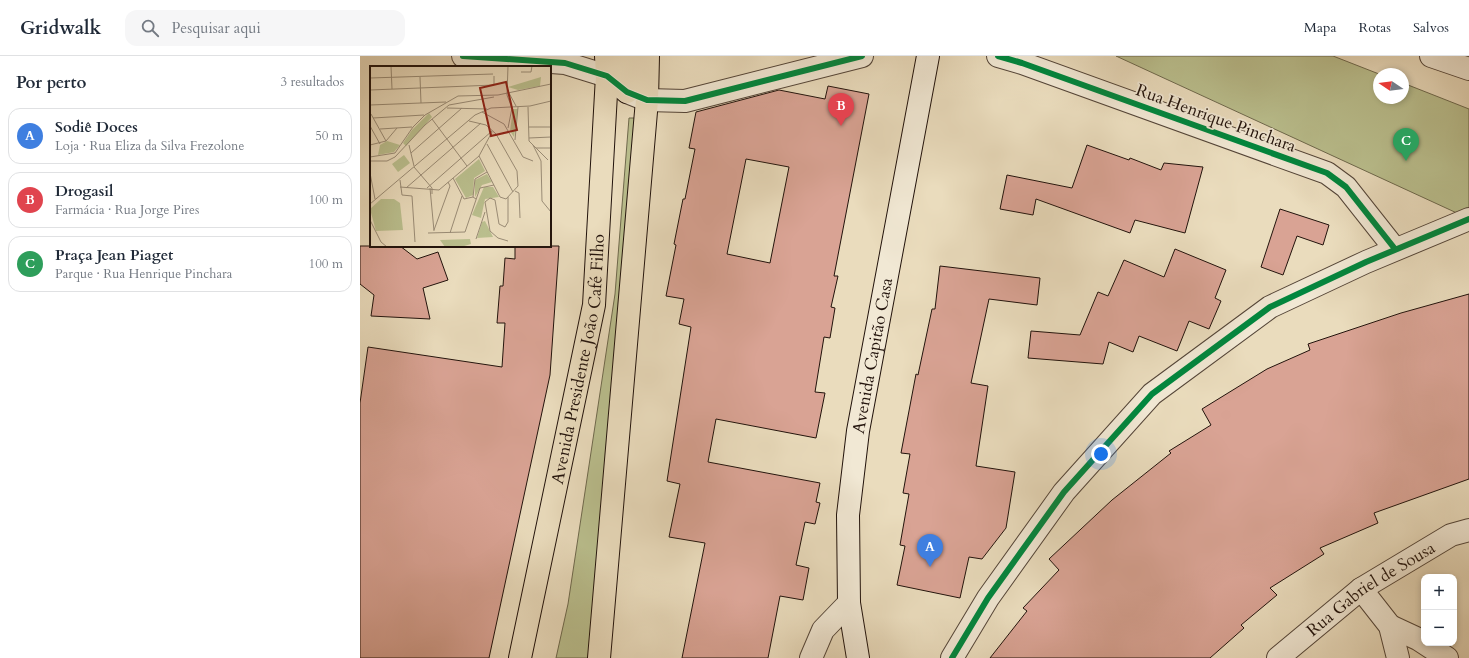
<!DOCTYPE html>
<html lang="pt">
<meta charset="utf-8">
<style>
:root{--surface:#fff;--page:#f6f6f7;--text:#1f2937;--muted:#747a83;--line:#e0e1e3;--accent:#ea580c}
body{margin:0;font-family:Cardo,serif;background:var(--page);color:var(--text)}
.controls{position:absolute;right:12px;bottom:12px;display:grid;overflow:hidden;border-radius:8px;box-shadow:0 2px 6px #0003}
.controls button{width:36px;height:36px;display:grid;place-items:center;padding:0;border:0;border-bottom:1px solid var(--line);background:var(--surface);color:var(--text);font:20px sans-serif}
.compass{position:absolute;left:1013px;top:12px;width:36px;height:36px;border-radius:50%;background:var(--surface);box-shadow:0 2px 6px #0003;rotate:283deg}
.you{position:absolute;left:741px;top:398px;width:14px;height:14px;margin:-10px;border:3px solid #fff;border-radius:50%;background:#1a73e8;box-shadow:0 0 0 6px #1a73e833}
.badge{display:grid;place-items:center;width:26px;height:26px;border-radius:50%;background:var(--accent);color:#fff;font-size:13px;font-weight:700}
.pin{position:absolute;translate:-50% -33px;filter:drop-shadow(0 1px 2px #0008)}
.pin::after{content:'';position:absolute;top:21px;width:14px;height:12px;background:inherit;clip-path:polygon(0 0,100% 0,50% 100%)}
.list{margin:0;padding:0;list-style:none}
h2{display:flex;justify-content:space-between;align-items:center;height:52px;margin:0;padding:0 16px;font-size:17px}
h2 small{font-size:13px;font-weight:400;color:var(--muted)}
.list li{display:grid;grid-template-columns:26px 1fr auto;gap:12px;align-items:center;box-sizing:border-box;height:56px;margin:0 8px 8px;padding:0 8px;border:1px solid var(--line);border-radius:12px}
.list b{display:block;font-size:15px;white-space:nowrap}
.list p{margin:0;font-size:13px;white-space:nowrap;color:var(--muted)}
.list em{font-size:13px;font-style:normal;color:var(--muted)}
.icon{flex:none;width:22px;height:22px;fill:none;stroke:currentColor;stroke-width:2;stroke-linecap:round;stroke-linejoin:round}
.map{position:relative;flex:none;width:1109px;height:602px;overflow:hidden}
header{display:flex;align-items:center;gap:24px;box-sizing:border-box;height:56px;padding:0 20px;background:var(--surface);border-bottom:1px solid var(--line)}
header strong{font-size:19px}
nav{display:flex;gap:22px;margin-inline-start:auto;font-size:14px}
.search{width:280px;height:36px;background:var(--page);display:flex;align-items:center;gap:10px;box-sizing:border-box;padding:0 14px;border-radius:12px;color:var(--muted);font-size:15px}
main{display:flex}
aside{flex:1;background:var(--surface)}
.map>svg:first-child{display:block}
.green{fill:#babf8e;stroke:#6e694d}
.building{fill:#d9a394;stroke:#22130c;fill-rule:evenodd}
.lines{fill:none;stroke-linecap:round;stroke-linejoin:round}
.street-casing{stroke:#544538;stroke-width:24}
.secondary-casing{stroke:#22130c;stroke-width:24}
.primary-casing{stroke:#22130c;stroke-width:24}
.street{stroke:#f1e8d4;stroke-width:22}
.secondary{stroke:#f1e8d4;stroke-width:22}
.primary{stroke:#eadcbd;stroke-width:22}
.cycleway-casing{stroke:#f1e8d4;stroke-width:8}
.cycleway{stroke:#00873e;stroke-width:6}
.labels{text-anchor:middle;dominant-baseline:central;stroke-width:3.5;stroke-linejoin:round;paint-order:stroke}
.street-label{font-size:17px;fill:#22130c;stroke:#f1e8d4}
.inset-road{fill:none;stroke:#9a8c76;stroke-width:1}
.view{fill:#8f2418;fill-opacity:0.15;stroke:#8f2418;stroke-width:2}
.inset-edge{fill:none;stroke:#22130c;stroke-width:2}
</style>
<header>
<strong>Gridwalk</strong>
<div class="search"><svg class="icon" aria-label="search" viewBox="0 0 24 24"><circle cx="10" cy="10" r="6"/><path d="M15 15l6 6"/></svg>Pesquisar aqui</div>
<nav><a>Mapa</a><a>Rotas</a><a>Salvos</a></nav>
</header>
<main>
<aside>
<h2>Por perto<small>3 resultados</small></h2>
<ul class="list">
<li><span class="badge" style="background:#3f7fe0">A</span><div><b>Sodiê Doces</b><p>Loja · Rua Eliza da Silva Frezolone</p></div><em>50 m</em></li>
<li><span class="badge" style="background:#e0444e">B</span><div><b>Drogasil</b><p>Farmácia · Rua Jorge Pires</p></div><em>100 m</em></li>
<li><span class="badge" style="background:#2e9e5b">C</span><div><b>Praça Jean Piaget</b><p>Parque · Rua Henrique Pinchara</p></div><em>100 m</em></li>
</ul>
</aside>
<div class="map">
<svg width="1109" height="602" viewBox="0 0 1109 602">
<rect width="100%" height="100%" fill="#eadcbd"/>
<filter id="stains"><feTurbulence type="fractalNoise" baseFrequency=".005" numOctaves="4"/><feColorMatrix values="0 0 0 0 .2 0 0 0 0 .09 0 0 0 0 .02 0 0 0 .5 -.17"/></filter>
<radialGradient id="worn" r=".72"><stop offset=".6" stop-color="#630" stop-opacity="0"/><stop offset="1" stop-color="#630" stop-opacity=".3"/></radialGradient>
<!-- green -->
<g class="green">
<polygon points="756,0 973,0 1019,18 1019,42 1043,42 1043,27 1109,53 1109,156 1099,158"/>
<polygon points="269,62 281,62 228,602 196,602 208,548 255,238"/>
</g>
<!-- building -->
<g class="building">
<path d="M468,30L509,38L474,220H478L471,251L475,252L470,282L464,281L455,336L465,337L456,382L356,363L348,406L460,427L456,446L460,447L455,468L445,466L436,509L449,512L443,544L420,540L408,602H322L345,487L309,481L320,428L307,425L331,271L319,268L324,243L306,240L316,189L314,188L323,143H325L335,93L329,92L336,56L419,34L465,43ZM386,103L429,111L410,207L367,198Z"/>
<polygon points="727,89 769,104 770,102 801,114 804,107 843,111 825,177 775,164 770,177 676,143 673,159 640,153 647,119 712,132"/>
<polygon points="920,153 969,169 963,189 937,180 923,219 901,211"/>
<polygon points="0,190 40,190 57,203 78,196 88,224 63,232 70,263 11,260 14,239 0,228"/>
<polygon points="155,190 199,190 198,206 190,319 129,602 0,602 0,347 8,291 142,311 145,267 137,267 140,230 143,230 145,202 155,203"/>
<polygon points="815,193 866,214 855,242 861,245 849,273 829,265 817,295 779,280 773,296 749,286 743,308 668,302 671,275 720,279 738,236 748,240 764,204 804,221"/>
<polygon points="580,210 680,222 677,249 629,243 611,327 628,330 616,410 655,416 646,472 622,503 609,501 600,542 537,529 545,490 540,489 549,438 543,437 550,398 541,397 556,318 558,319 572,253 575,253"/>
<polygon points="1109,238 1109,423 1014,457 1018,467 960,492 964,498 910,532 917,539 881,569 884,572 850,602 630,602 667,555 663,552 699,514 689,503 752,444 811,397 809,395 851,369 842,353 907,313 950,294 948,288 1041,257"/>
</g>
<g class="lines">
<defs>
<g id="street">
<polyline points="103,0 205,7 247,20 267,36 287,44 325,45 502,0"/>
<polyline points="638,0 662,7 967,117 986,131 1035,193"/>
<polyline points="1071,0 1109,13"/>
<polyline points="1001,533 1030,570 1038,602"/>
<polyline points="1030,570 1058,583 1087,602"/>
<polyline points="451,602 463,574 489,547"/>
<polyline points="592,602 628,542 704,436 792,338 910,251 1006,206 1109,163"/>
<path id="s1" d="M918,602L1001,533L1091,479L1109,474"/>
</g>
<g id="secondary">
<path id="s2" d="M498,602L489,547L488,459L498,375L568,0"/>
</g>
<g id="primary">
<polyline points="266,0 267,36"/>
<path id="s3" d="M160,602L234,249L247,20L246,0"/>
<polyline points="239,602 287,44 288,0"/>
</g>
</defs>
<!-- street casing -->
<use href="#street" class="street-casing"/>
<!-- secondary casing -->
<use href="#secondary" class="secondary-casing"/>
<!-- primary casing -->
<use href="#primary" class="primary-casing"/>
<!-- street -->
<use href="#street" class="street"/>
<!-- secondary -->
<use href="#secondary" class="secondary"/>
<!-- primary -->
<use href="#primary" class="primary"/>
<defs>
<g id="cycleway">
<polyline points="103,0 205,7 247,20 267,36 287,44 325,45 502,0"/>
<polyline points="638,0 662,7 967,117 986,131 1035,193"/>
<polyline points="592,602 628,542 704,436 792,338 910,251 1006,206 1109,163"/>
</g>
</defs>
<!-- cycleway casing -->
<use href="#cycleway" class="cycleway-casing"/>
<!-- cycleway -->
<use href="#cycleway" class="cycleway"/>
</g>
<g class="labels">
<!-- street labels -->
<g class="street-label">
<text transform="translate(856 62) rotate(20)">Rua Henrique Pinchara</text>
<text stroke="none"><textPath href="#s2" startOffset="305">Avenida Capitão Casa</textPath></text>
<text stroke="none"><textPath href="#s3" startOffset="305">Avenida Presidente João Café Filho</textPath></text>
<text stroke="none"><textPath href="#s1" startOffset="116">Rua Gabriel de Sousa</textPath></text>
</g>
</g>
<!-- overview -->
<g transform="translate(10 10)">
<rect width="181" height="181" fill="#eadcbd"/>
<path d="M171,11L170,20L148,24L138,21ZM143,43H148L144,71L140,65ZM59,47L62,51L36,80L33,77L42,64ZM17,75L30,79L24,86L8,89L10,79ZM34,89L40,97L28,106L22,98ZM109,93L115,105L104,112L103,129L96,132L85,113ZM117,108L122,116L112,119L105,131V114ZM114,121H123L129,131L115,133L111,152L102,149ZM11,133H24L30,137L33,164L6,165L0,143ZM115,155L123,171L107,172L112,156ZM100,173L101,178L91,181H75L70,174Z" fill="#babf8e"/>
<path class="inset-road" d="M21,0L22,23M151,6H161L162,0M50,11L51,37M0,12L123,8M0,24L124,19V10M139,27L146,40M0,39L76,36M158,41L159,75L178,94M77,42L117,43M112,46L134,58L153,91L163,95M1,48L16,75M3,52L54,49M62,53L97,100M99,55L116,59L126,68L147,105L148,120L136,133L130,131L109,90M0,60L10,78M158,61H181M138,62L142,42L137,29L138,0M10,63L42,61M159,72L181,71M145,74L148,41M117,78L143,126M0,79L16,75L27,62M39,79L44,100M163,79L171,95L172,135L181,146M166,82H181M41,87L92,42M0,91L25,87L43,61L55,49L88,30L128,29L181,18M0,95H17L25,91L55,59L79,39L124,31M44,101L62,122V128M0,107L5,133M83,112L94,133L103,131L106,133M30,114L32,129L42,130L45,176M30,121L69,124L109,90L122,66M36,122L111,57M57,122L122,65M60,122L64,165M145,125L149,127L150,152M103,131L105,113L117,106M138,131V156L135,161L129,158L125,134L120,132L115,136L120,165L128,172L138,175M0,138L105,49L121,42L160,40L181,35M0,154L11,176L17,181M64,164L80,120L78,116M58,167L95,166L110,122L124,119M80,167L92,130M106,173L115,146"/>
<path class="view" d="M136,16L147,64L121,70L110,22Z"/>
<rect width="181" height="181" class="inset-edge"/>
</g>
<rect width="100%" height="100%" filter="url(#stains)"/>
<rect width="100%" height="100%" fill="url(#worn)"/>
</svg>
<div class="controls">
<button>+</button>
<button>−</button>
</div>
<svg class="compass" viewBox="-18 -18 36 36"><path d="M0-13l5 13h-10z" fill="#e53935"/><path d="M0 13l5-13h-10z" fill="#747a83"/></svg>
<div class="you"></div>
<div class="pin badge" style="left:570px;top:511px;background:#3f7fe0">A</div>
<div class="pin badge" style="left:481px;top:70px;background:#e0444e">B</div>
<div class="pin badge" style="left:1046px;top:105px;background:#2e9e5b">C</div>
</div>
</main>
